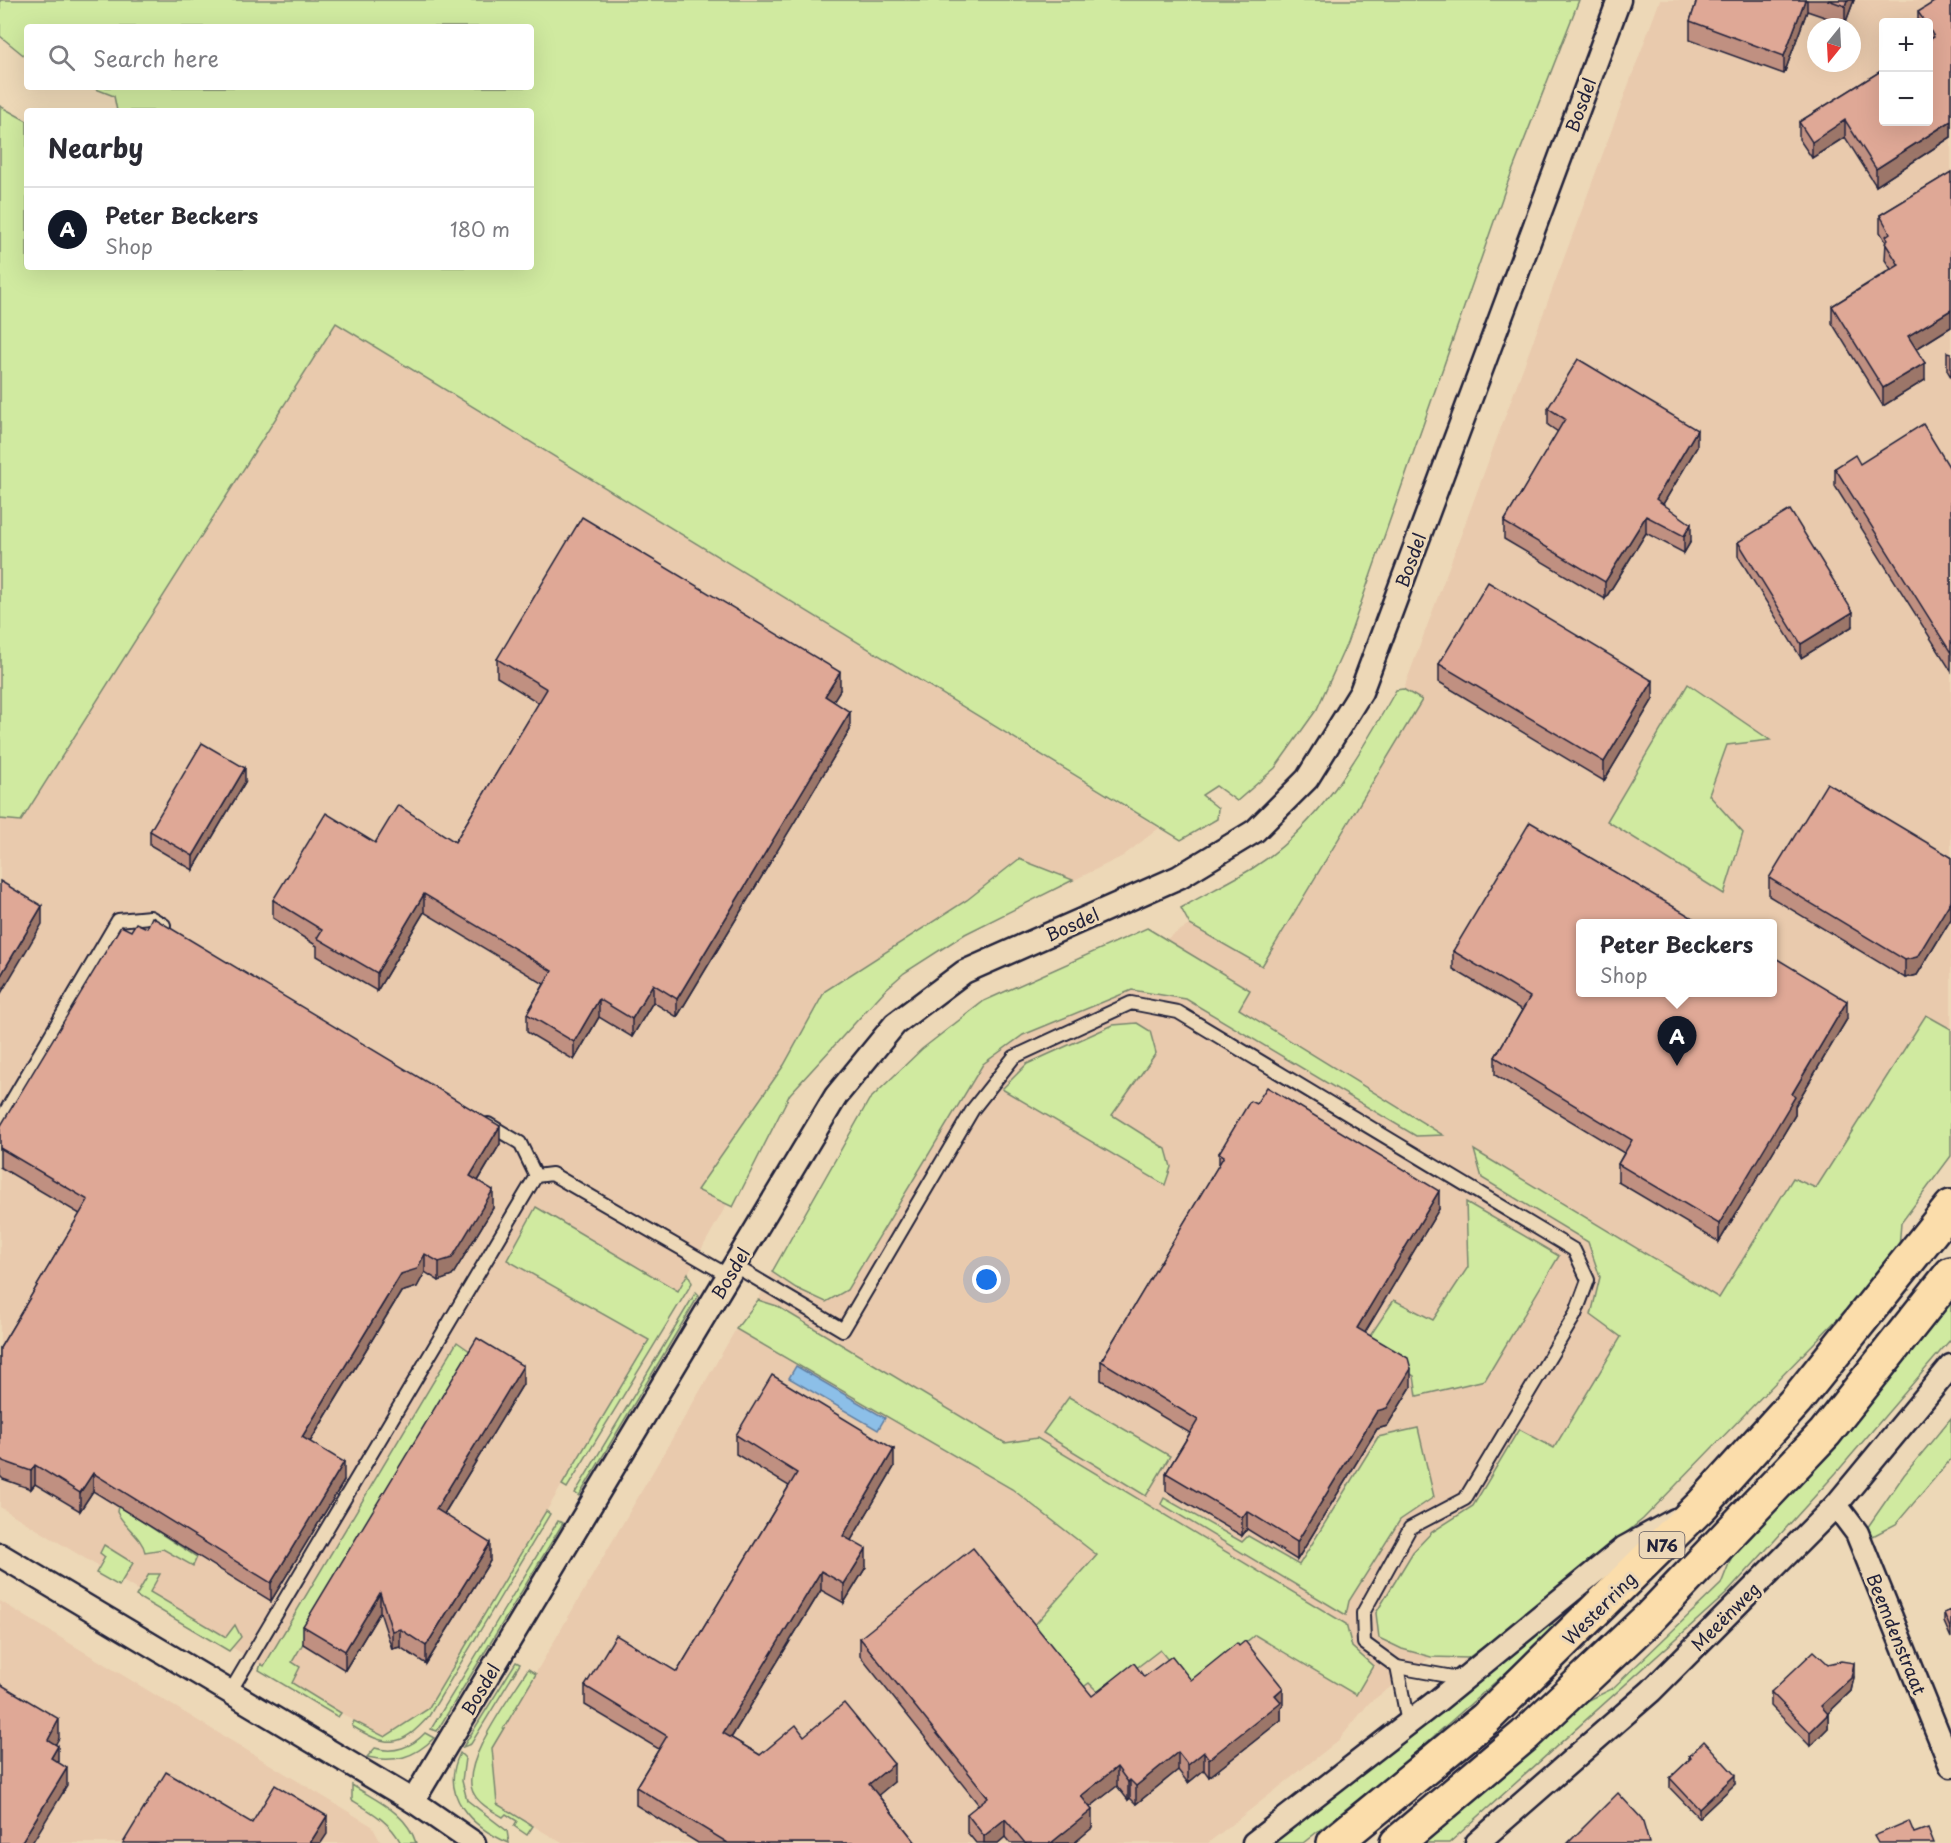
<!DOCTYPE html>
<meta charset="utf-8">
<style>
:root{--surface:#fff;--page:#f7f7f7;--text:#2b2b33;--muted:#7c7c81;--line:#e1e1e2;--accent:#111827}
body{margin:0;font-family:"Playpen Sans",sans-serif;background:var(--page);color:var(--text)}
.controls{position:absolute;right:18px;top:18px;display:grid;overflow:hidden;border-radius:6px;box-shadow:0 6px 24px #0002}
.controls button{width:54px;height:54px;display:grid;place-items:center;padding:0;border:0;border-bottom:2px solid var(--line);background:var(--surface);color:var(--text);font:30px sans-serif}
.compass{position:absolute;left:1807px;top:18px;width:54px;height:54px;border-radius:50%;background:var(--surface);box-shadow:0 6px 24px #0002;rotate:198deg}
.you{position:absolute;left:987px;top:1280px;width:21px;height:21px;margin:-15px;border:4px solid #fff;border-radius:50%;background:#1a73e8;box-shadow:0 0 0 9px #1a73e833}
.badge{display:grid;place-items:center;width:39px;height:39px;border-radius:50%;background:var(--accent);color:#fff;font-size:20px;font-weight:700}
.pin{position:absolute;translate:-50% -50px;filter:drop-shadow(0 2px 3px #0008)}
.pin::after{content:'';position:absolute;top:32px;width:21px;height:18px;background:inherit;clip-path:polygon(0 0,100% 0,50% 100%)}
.popup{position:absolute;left:1576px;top:919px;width:201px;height:78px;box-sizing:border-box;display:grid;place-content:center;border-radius:6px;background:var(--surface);filter:drop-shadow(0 2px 4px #0005);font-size:20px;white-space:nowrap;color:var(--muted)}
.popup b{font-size:22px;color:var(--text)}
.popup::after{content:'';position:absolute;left:50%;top:100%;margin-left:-12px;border:12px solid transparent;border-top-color:var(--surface)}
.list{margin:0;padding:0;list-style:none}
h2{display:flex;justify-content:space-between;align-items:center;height:78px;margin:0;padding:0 24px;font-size:26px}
h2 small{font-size:20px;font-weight:400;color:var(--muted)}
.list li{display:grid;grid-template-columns:39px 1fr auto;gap:18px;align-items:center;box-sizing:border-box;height:84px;padding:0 24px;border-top:2px solid var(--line)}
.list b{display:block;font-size:22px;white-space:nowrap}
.list p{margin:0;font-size:20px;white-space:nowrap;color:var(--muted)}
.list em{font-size:20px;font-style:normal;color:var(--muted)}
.icon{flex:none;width:33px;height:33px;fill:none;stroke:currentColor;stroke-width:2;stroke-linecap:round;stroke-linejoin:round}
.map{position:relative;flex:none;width:1951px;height:1843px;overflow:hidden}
.search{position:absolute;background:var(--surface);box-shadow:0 6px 24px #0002;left:24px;top:24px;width:510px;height:66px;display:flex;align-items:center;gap:15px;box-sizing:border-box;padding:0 21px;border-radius:6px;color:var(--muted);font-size:22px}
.panel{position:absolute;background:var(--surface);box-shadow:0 6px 24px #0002;left:24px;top:108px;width:510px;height:162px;border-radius:6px}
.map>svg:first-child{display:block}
.built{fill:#e9caad;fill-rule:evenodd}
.green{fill:#d0eaa0;stroke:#79866e;stroke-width:1.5}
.water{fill:#8cbfe8;stroke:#6280a3;stroke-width:1.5}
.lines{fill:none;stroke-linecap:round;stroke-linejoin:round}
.lane-casing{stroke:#22223b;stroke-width:16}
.street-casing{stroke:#22223b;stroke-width:27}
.highway-casing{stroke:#22223b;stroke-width:38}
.lane{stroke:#edd8b7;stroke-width:12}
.street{stroke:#edd8b7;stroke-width:22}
.highway{stroke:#fbddab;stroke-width:33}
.wall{fill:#c09081;stroke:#22223b;stroke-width:1.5}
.shaded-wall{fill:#9c7669;stroke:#22223b;stroke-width:1.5}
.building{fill:#dfa896;stroke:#22223b;stroke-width:1.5}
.labels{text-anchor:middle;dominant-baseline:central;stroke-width:6;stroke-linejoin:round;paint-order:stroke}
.shield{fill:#edd8b7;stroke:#5f5960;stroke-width:1.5}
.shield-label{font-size:16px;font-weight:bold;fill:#22223b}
.street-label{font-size:18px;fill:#22223b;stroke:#edd8b7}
</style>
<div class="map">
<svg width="1951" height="1843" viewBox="0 0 1951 1843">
<rect width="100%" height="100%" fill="#edd8b7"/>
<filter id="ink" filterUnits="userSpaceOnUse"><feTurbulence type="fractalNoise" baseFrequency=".0167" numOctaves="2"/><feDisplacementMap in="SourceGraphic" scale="12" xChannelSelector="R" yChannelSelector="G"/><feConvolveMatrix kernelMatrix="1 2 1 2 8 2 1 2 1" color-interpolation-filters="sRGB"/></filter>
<g filter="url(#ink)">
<!-- built -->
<g class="built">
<path d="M1660,0H1951V1029L1926,1015L1816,1189L1792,1178L1719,1298L1475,1151L1482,1178L1588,1242L1600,1277L1591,1315L1622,1336L1554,1449L1519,1429L1473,1506L1432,1532L1402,1649L1431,1657L1369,1703L1339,1740L1208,1843H562L497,1804L492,1748L736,1329L1012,1489L1097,1555L1031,1629L1101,1695L1160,1650L1190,1687L1255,1635L1356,1695L1372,1666L1352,1647L1346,1624L1038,1438L1005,1443L777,1306L758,1300L772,1272L796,1288L847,1290L983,1064L1023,1035L1132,990L1186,999L1416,1136L1442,1134L1239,1009L1250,990L1165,940L1297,857L1401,696ZM1884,22H1928V122H1884ZM1816,27H1852V63H1816ZM1581,924H1773V992H1581Z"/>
<polygon points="336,323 1159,828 1123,856 965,934 903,973 843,1029 789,1094 678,1291 428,1709 384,1739 0,1507 0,819 21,820"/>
<polygon points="0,1601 372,1826 381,1843 0,1843"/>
</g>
<!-- green -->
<g class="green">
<polygon points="0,0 1579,0 1506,187 1347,643 1317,709 1275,768 1237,801 1216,786 1202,795 1218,808 1217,819 1181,840 336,323 21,821 0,819 0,106 27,121 27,267 531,267 531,111 117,111 114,96 91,87 531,87 531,27 27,27 27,58 0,36"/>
<polygon points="1688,684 1770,740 1727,745 1709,795 1743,833 1724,894 1607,821"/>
<path d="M1403,689L1422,700L1262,966L1190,925L1181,908C1205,894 1230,882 1253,868C1319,826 1359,756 1396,690Z"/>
<polygon points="1019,859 1073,880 965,934 904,973 886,989 790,1094 733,1207 697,1190 784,1065 825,991 967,900"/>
<polygon points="1147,928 1250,990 1239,1009 1443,1135 1416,1136 1186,999 1132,990 1023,1035 983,1064 847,1290 826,1302 796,1288 772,1272 869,1100 922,1049 984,1001"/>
<polygon points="1926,1015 1951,1029 1951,1156 1901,1223 1899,1248 1847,1309 1643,1519 1514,1624 1468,1658 1431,1657 1402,1649 1379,1638 1376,1613 1413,1552 1432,1532 1473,1506 1519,1429 1554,1448 1621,1337 1591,1315 1600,1277 1588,1242 1482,1178 1474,1150 1719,1298 1793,1178 1816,1188"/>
<polygon points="1137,1023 1150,1031 1156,1053 1112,1115 1166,1149 1171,1167 1165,1185 1002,1089 1027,1064 1113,1025"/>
<polygon points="1466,1202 1559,1256 1485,1380 1417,1396 1414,1376 1364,1345 1394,1300 1433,1320 1468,1267"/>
<polygon points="536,1207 678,1291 688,1273 692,1283 567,1488 562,1485 649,1340 507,1260"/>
<polygon points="696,1292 699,1295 579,1496 575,1493"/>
<polygon points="1951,1298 1951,1339 1836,1473 1726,1594 1449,1843 1423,1843 1587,1701 1612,1689 1721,1584 1732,1556 1876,1396"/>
<polygon points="758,1300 777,1306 1005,1443 1037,1438 1346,1624 1352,1647 1373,1666 1356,1695 1255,1635 1190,1687 1160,1650 1101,1695 1089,1683 1081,1689 1031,1629 1097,1555 1012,1489 736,1329"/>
<polygon points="457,1342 474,1354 292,1662 300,1667 292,1683 341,1713 338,1717 259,1670 261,1664 264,1666"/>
<polygon points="1069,1397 1170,1456 1146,1496 1043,1433"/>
<polygon points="1951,1418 1951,1459 1896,1524 1871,1537 1865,1531 1904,1475"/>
<polygon points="1418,1428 1434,1497 1400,1520 1349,1601 1346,1615 1161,1504 1164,1498 1242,1542 1248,1536 1299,1565 1378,1437"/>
<path d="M118,1506L197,1557L193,1566L163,1549L145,1552C142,1537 124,1527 117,1512Z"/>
<path d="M546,1511L550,1514L429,1716C400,1749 387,1747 352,1726L354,1721L385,1737L428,1709Z"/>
<polygon points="558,1521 563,1523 437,1731 431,1729"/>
<polygon points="104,1545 133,1563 119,1586 96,1573 105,1557 100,1553"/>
<polygon points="149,1574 160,1574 150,1592 226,1637 235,1625 241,1637 229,1651 136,1596"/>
<polygon points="1548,1623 1556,1625 1553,1631 1399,1767 1303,1843 1261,1843"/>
<polygon points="516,1662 520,1664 471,1744 463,1747"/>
<path d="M528,1669L536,1674L492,1748L497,1804L533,1826L527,1835L514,1826L517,1821L506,1814L503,1817C493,1811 480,1805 474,1794C457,1766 512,1695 528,1669Z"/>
<path d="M425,1733L434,1738C414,1758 394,1763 367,1757L375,1748C394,1754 412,1747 425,1733Z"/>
<path d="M460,1753L465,1758L462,1781L467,1800L507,1831L509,1843C471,1827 439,1795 460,1753Z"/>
<path d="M352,1785C377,1801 407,1813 416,1843H401C390,1822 372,1812 352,1800Z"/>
</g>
<!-- water -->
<polygon class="water" points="796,1366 885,1418 878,1430 789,1378"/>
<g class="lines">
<defs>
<g id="lane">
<polyline points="0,1121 118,920 150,917 164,925"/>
<polyline points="488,1124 520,1143 536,1176"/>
<polyline points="735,1266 843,1330 973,1109 1014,1057 1131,1003 1178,1012 1574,1250 1588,1280 1575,1315 1465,1499 1410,1528 1363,1613 1364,1643 1397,1667 1464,1679"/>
<polyline points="1397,1667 1408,1723"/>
<polyline points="230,1692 536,1176 552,1174 729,1276"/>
</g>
<g id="street">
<polyline points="1836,1505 1857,1533 1951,1766"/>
<polyline points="0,1555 413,1801 474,1843"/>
<polyline points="413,1801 836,1096 895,1024 964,972 1179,877 1255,831 1307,779 1361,692 1619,0"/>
<polyline points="1254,1843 1437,1701 1624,1548 1675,1520"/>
<polyline points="1477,1843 1651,1691 1836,1505 1951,1366"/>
</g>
<g id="highway">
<polyline points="1334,1843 1485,1719 1702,1505 1796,1401 1951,1207"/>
<polyline points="1397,1843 1525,1735 1649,1618 1825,1433 1951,1274"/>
</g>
</defs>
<!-- lane casing -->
<use href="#lane" class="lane-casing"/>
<!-- street casing -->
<use href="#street" class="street-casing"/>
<!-- highway casing -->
<use href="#highway" class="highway-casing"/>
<!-- lane -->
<use href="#lane" class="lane"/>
<!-- street -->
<use href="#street" class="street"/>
<!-- highway -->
<use href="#highway" class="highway"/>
</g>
<!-- wall -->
<g class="wall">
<polygon points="1697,0 1854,0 1845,24 1807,11 1784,74 1690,40 1690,21"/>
<polygon points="1951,0 1951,137 1876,186 1845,137 1812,158 1799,139 1799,122 1884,69 1929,122 1929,22 1918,22 1918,12"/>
<polygon points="1951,172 1951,327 1916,349 1925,380 1883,406 1832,323 1832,306 1891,269 1885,260 1886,242 1880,232 1880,215"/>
<polygon points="1947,352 1951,353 1951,377 1947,370"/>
<polygon points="1548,408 1697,447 1663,504 1691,541 1684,553 1646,533 1605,599 1504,539 1504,522 1558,432 1548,425"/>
<polygon points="1860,464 1951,470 1951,671 1835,486 1835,468"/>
<polygon points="1738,542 1853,626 1801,658 1738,556"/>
<polygon points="497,659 840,690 833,701 850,730 677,1017 653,1002 632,1037 599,1017 574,1060 527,1032 527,1014 544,984 424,912 377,991 317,956 317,946 273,918 273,900 375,843 455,842 539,703 497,677"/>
<polygon points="1439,664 1653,699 1604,781 1439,682"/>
<polygon points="245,782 193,870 150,845 150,831"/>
<polygon points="1951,857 1951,919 1917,975 1905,978 1769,896 1769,878"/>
<polygon points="1453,951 1847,1019 1795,1106 1795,1115 1719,1242 1618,1182 1618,1164 1624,1153 1495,1075 1495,1057 1522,1010 1453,969"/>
<polygon points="0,1127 500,1144 478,1181 493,1208 452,1276 439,1281 425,1272 417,1287 401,1292 310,1442 344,1481 271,1601 93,1491 80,1511 35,1484 31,1489 3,1479 0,1476 0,1348 80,1214 0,1167"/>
<polygon points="1219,1153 1439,1209 1365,1332 1411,1387 1387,1426 1377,1429 1297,1560 1247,1529 1242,1536 1166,1491 1166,1473 1190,1433 1101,1380 1101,1361 1219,1165"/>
<polygon points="523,1384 444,1514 490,1561 426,1664 400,1647 392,1649 380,1612 345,1670 303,1644 303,1626"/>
<polygon points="736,1435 894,1467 851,1540 866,1567 844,1603 821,1590 731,1738 760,1755 804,1736 894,1782 878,1795 916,1843 698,1843 636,1805 636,1787 659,1749 585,1705 585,1686 677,1672 789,1486 736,1454"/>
<polygon points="1951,1610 1951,1638 1944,1622 1944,1613"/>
<polygon points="860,1638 1092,1696 1144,1677 1191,1680 1283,1706 1281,1708 1281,1720 1209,1777 1204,1770 1188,1783 1178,1770 1136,1804 1130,1798 1128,1800 1117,1786 1090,1807 1092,1828 1074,1843 1010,1843 1005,1837 998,1843 976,1843 967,1832 967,1814 979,1805 860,1656"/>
<polygon points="1828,1664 1854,1677 1851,1691 1828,1713 1828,1728 1810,1746 1771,1706 1771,1692"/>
<polygon points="1689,1756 1735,1784 1699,1818 1670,1788 1670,1778 1689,1760"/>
</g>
<!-- shaded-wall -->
<g class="shaded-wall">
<polygon points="1805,0 1807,0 1807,11 1784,74 1784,56"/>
<polygon points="1847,0 1854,0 1845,24 1845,6"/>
<polygon points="1845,120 1845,137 1812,158 1812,142"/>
<polygon points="1951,121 1951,137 1876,186 1876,169"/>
<polygon points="1951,310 1951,327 1908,354 1908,336"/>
<polygon points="1925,363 1925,380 1883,406 1883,388"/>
<polygon points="1697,430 1697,447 1656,516 1656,499"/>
<polygon points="1646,516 1646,533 1605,599 1605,582"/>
<polygon points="1691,524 1691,541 1684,553 1684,536"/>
<polygon points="1853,612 1853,626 1801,658 1801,644"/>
<polygon points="840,672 840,690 825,714 825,696"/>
<polygon points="1653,681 1653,699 1604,781 1604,762"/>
<polygon points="850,712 850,730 677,1017 677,999"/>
<polygon points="245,768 245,782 193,870 193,856"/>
<polygon points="424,894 424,912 377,991 377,973"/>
<polygon points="1951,901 1951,919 1917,975 1905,978 1905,960"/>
<polygon points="42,906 42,924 0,995 0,977"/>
<polygon points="653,984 653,1002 632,1037 632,1019"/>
<polygon points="599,999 599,1017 574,1060 574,1042"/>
<polygon points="1847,1001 1847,1019 1795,1106 1795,1115 1719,1242 1719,1224 1792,1094"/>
<polygon points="500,1126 500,1144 470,1194 470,1176"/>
<polygon points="493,1190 493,1208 452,1276 439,1281 439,1262"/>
<polygon points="1439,1191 1439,1209 1357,1346 1357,1328"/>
<polygon points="425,1254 425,1272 417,1287 401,1292 302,1455 302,1437 401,1274"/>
<polygon points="523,1366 523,1384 436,1527 436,1509"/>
<polygon points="1411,1369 1411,1387 1387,1426 1377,1429 1297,1560 1297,1542 1377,1411"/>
<polygon points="894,1449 894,1467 843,1554 843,1536"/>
<polygon points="344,1462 344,1481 271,1601 271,1583"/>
<polygon points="35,1465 35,1484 31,1489 31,1471"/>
<polygon points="93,1473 93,1491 80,1511 80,1493"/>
<polygon points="1247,1511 1247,1529 1242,1536 1242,1518"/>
<polygon points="490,1543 490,1561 426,1664 426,1646"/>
<polygon points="866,1549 866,1567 844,1603 844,1584"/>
<polygon points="821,1571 821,1590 723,1751 723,1733"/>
<polygon points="380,1593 380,1612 345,1670 345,1651"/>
<polygon points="400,1629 400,1647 392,1649 392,1631"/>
<polygon points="1854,1663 1854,1677 1851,1691 1821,1720 1821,1706"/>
<polygon points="1283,1688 1283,1706 1281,1708 1281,1720 1209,1777 1209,1759"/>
<polygon points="1828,1714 1828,1728 1810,1746 1810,1732"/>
<polygon points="59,1719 59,1738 48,1758 48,1740"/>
<polygon points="58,1746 58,1764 51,1758"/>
<polygon points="1178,1752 1178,1770 1136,1804 1136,1786"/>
<polygon points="1204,1752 1204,1770 1188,1783 1188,1765"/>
<polygon points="894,1764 894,1782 869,1803 869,1784"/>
<polygon points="1117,1767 1117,1786 1081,1814 1081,1796"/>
<polygon points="67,1768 67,1786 32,1843 21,1843"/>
<polygon points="1735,1775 1735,1784 1699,1818 1699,1809"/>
<polygon points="1130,1780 1130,1798 1128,1800 1128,1782"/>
<polygon points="1092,1810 1092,1828 1074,1843 1051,1843"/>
<polygon points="327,1816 327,1834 321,1843 310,1843"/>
<polygon points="1005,1819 1005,1837 998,1843 984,1843 984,1836"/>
</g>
<!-- building -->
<g class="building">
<polygon points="1697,0 1805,0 1784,56 1690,21"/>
<polygon points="1828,0 1847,0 1845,6"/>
<polygon points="1937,0 1951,0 1951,121 1876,169 1845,120 1812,142 1799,122 1884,69 1884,122 1929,122 1929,40 1934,37 1929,28 1929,22 1925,22 1918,12"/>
<polygon points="1951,172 1951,310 1908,336 1925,363 1883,388 1832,306 1899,265 1885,243 1888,240 1886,236 1890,233 1880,215"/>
<polygon points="1578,359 1697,430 1656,499 1691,524 1684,536 1646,516 1605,582 1504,522 1565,419 1548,408"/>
<polygon points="1923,424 1951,470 1951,653 1835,468 1855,455 1860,464"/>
<polygon points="1790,510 1853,612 1801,644 1738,542"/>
<polygon points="582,517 840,672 825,696 850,712 677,999 653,984 632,1019 599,999 574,1042 527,1014 552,971 424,894 377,973 317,938 322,930 273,900 326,813 375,843 398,805 455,842 547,689 497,659"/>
<polygon points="1488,582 1653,681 1604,762 1439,664"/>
<polygon points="202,743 245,768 193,856 150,831"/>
<polygon points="1827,783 1951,857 1951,901 1917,957 1905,960 1769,878"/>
<polygon points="1530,822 1703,924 1581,924 1581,993 1773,993 1774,957 1847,1001 1792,1094 1795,1097 1719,1224 1618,1164 1632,1140 1495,1057 1530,997 1453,951"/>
<polygon points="0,881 42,906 0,977"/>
<polygon points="152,917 500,1126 470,1176 493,1190 452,1258 439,1262 425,1254 417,1269 401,1274 302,1437 344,1462 271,1583 93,1473 80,1493 35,1465 31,1471 3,1461 0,1458 0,1348 88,1200 0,1148 0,1127 121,926 131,931 136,923 147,928"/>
<polygon points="1267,1087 1439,1191 1357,1328 1408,1358 1411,1369 1387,1408 1377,1411 1297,1542 1247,1511 1242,1518 1166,1473 1198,1420 1101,1361 1224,1156 1219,1153 1250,1101 1256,1104"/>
<polygon points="477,1338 523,1366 436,1509 490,1543 426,1646 400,1629 392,1631 380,1593 345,1651 303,1626"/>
<polygon points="772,1375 894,1449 843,1536 866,1549 844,1584 821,1571 723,1733 760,1755 796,1725 804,1736 844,1703 894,1764 869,1784 916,1843 728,1843 636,1787 667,1736 585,1686 616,1635 677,1672 797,1473 736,1435"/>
<polygon points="973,1548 1092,1696 1134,1663 1144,1677 1172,1656 1191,1680 1237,1643 1239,1646 1245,1641 1283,1688 1275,1695 1281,1702 1209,1759 1204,1752 1188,1765 1178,1752 1136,1786 1130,1780 1128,1782 1117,1767 1081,1796 1092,1810 1051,1843 1025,1843 1005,1819 984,1836 967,1814 988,1797 860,1638"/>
<polygon points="1951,1610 1951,1630 1944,1613"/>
<polygon points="1814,1651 1828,1664 1841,1661 1854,1663 1851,1678 1821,1706 1828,1714 1810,1732 1771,1692"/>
<polygon points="0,1684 59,1719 48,1740 58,1746 51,1758 67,1768 21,1843 0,1843"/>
<polygon points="1704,1741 1735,1775 1699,1809 1670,1778 1691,1758 1689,1756"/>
<polygon points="166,1772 252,1823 275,1785 327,1816 310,1843 123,1843"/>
<polygon points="1618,1793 1642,1819 1649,1843 1568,1843"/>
<polygon points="1909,1821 1914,1833 1928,1828 1934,1843 1878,1843 1874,1836"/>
</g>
</g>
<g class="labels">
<!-- shield labels -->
<rect class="shield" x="1639.5" y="1532" width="45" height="26" rx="4.5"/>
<g class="shield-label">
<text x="1662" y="1545">N76</text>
</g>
<!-- street labels -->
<g class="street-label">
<text transform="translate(1580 105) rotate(-70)">Bosdel</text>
<text transform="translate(1410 560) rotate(-70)">Bosdel</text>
<text transform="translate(1072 924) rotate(-24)">Bosdel</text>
<text transform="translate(730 1273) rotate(-59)">Bosdel</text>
<text transform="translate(1599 1608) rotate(-45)">Westerring</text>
<text transform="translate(1725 1616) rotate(-45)">Meeënweg</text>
<text transform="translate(1897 1634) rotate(68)">Beemdenstraat</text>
<text transform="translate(480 1689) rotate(-59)">Bosdel</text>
</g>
</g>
</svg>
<div class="controls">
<button>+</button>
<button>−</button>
</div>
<svg class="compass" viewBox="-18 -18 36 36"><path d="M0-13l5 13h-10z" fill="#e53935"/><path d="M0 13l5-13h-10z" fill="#7c7c81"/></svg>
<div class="you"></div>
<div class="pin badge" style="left:1677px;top:1066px">A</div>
<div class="popup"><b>Peter Beckers</b>Shop</div>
<div class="search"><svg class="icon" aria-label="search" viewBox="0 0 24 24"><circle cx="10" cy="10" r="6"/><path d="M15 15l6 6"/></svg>Search here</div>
<section class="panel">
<h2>Nearby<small></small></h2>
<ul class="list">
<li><span class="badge">A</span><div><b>Peter Beckers</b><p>Shop</p></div><em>180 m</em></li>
</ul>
</section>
</div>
